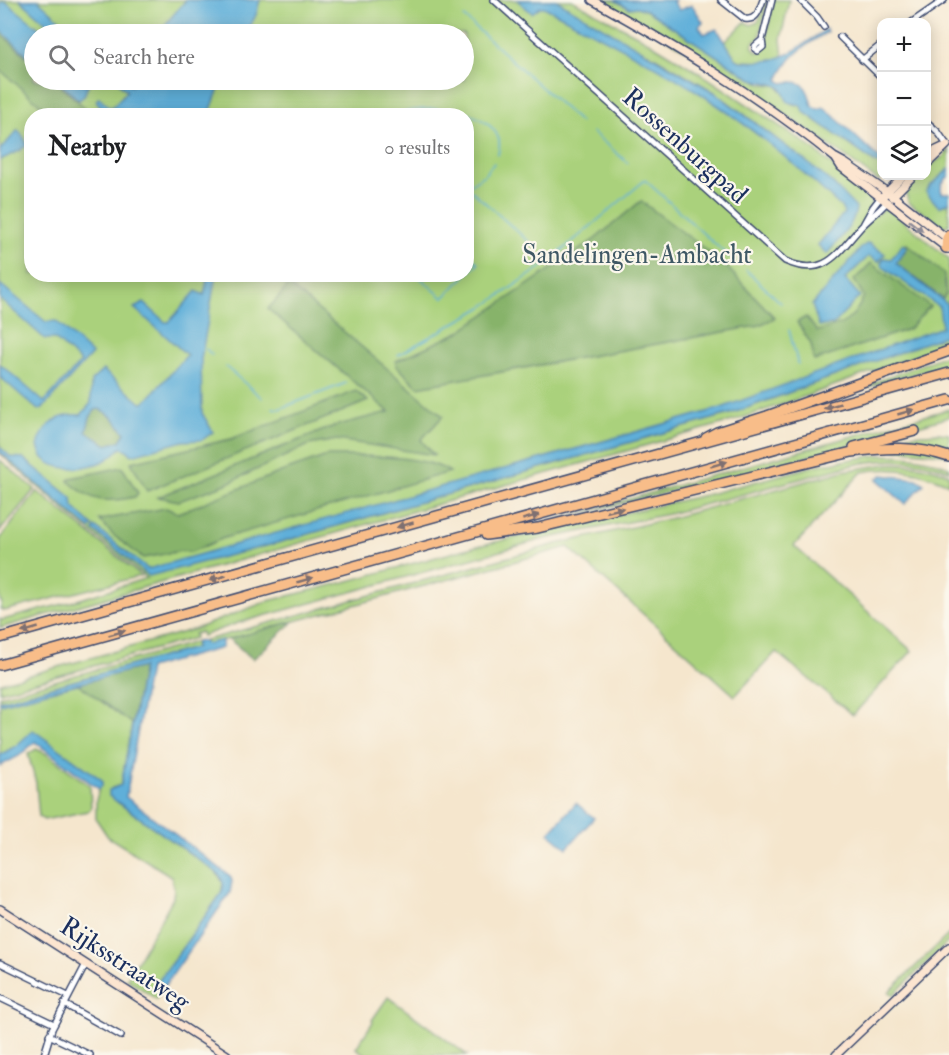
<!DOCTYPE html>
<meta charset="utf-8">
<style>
:root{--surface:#fff;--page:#f6f6f6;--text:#202124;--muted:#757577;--line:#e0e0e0}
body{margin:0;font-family:"IM FELL Double Pica",serif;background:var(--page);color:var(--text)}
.controls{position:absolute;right:18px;top:18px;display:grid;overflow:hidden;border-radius:12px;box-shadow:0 3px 15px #0003}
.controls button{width:54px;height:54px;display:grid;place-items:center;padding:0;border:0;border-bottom:2px solid var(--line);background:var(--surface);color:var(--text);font:30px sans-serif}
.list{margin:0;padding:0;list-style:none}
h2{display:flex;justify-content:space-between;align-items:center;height:78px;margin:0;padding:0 24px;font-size:26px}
h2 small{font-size:20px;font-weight:400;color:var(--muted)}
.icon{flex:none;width:33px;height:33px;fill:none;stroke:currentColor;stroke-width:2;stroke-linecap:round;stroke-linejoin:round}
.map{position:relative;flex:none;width:949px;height:1055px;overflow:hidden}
.search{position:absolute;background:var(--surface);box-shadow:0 3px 15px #0003;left:24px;top:24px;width:450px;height:66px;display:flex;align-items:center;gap:15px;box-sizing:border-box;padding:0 21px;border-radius:33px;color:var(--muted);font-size:22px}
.panel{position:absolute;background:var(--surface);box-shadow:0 3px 15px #0003;left:24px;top:108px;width:450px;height:174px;border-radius:24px}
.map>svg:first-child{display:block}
.green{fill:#aad17b;stroke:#62806c;stroke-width:1.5;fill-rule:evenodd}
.forest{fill:#87b36b;stroke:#517164;stroke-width:1.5}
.water{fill:#5eafd9;stroke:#3c6f9c;stroke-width:1.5;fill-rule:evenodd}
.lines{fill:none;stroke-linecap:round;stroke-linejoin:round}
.stream{stroke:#5eafd9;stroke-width:1.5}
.street-casing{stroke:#3c4a6f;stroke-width:8}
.secondary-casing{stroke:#3c4a6f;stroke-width:10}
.highway-casing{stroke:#3c4a6f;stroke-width:12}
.street{stroke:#fff;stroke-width:5}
.secondary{stroke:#fce5d0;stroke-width:7}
.highway{stroke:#f8bd89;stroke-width:9}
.oneway{fill:#8c8a97}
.oneway2{fill:#7e6f71}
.labels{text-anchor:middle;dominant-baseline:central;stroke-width:4.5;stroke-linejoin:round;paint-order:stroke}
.street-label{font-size:26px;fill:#1b2f5e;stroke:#fbf7ec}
.park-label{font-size:26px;fill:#3f5865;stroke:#fbf7ec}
</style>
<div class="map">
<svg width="949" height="1055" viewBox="0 0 949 1055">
<rect width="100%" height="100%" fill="#fbf7ec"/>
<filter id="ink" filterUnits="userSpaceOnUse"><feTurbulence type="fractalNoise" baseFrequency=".0167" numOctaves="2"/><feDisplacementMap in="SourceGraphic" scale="12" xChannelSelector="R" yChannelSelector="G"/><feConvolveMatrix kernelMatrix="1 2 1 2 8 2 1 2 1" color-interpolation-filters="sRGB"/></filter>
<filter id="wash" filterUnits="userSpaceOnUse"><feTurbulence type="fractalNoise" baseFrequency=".008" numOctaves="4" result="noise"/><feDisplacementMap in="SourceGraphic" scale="24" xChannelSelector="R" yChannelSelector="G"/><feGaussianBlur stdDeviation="1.35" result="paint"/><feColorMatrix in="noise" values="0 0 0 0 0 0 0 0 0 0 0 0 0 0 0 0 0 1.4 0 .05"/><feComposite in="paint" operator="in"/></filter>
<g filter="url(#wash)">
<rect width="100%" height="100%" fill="#f5e6cd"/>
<!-- green -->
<g class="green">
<path d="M0,0H572L644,39L703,75L811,147L867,195L872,204L868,211L875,216L882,210L888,208L949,259V316L942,332L726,408L270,545L733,413L947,335L949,330V343L809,395L736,420L0,628V619L2,620L71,602L147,578L69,514L0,454ZM34,34H464V80H34ZM647,52L715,92L803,159L835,186ZM32,116H466V274H32Z"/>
<path d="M599,0H614L629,8L637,7L646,10L762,84L777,85L792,104L800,105L804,112L877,164H881L882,176H885L878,181C789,114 697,53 599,0Z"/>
<polygon points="766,0 768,0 759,39 754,41 752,46 757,52 763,51 774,0 789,0 781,39 783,57 767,62 740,61 736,59 725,42 745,22 751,25 758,22"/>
<polygon points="949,149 949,169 939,177 942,206 949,202 949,225 943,226 909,203 905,191 908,183 916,176 926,176 927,167 943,157"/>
<polygon points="949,354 949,364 843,394"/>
<path d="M949,409V417C820,455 689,488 558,519Z"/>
<polygon points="938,433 949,434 949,455 863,446 909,435"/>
<path d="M878,455C903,455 926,457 949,467V471C917,458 886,458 853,465L669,514L544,539L238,623L202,636L201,632L194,634L195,638L0,692V683L195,629L268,601L345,582L473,547L705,495L818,465Z"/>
<polygon points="0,460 35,489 0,531"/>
<path d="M887,464C909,463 928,466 949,474V484C921,471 892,466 862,472L794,546L912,651L853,715L776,652L735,696L568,547L229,639L206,644L203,641L553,545L672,518L843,471Z"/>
<polygon points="37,491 141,576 4,611 0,609 2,603 0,601 0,539"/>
<polygon points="196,642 195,648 0,701 0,696"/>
<polygon points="77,683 132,724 121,785 112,788 117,802 216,872 223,882 221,894 160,979 158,987 164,987 156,999 127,979 173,898 174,888 171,876 108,837 96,819 96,800 99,789 102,786 34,731 16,746 0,755 0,704"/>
<polygon points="36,749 45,753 90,786 91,808 88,811 44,820 39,817 36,783 28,754"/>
<polygon points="949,934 949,941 893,995 889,992"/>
<polygon points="388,997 467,1055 366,1055 356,1048 373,1022 372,1020"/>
</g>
<!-- forest -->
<g class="forest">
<polygon points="0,33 34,63 34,80 53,80 94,115 52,115 0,70"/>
<polygon points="641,201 721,261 775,318 757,326 418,387 396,365 396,361 457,333 595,239"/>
<polygon points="907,244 944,274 946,294 943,299 896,263 907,248 905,245"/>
<path d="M871,263L930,306L909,329L814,361L811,344L797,322L806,317L817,331C843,325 853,322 864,296L854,280Z"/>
<polygon points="289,285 443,416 421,440 434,455 337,440 309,445 226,484 179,501 158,497 334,426 389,412 268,309"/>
<polygon points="356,391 368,401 147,491 131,462 231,439"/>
<path d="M99,409C112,414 117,422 125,433L120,441L107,445L86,432L90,417L95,410Z"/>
<path d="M327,456C360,456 424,454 450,472L224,538L191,552L181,551L143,558L113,535L99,520L166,508L178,513L281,472Z"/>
<path d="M122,467L138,493L135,497C105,503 93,503 68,481L71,478Z"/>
<polygon points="294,621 253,659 229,639"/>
<polygon points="143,666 132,724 77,683"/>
</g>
<!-- water -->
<g class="water">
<polygon points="20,0 38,0 75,34 59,34"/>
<polygon points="186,0 260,0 256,15 246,34 157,34"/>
<path d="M517,0H556L714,92L803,159L832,183L856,208C854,226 838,240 827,254L818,245L844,213L841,207C798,166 751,127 701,94C651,62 597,35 544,7H540L532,13Z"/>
<path d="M614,0H675L673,2L679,10L692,5L703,22L699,26L704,34L717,29L736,59L740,61C781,65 794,51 826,29L827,32C804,47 790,53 778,80L783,83C804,79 808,87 812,106L818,109L824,107L881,160V164H877L804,112L800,105L788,102C785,98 784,92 781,88C776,83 758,82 750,78L646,10L637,7L629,8Z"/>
<polygon points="6,2 44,32 44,34 34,34 34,61 0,30 0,3"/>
<polygon points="56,80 79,80 84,85 87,80 90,80 84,96 79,100"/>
<polygon points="116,80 123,80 131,86 138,80 222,80 209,115 109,115 96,101 99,97 111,108 127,91"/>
<polygon points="18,130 24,138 27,145 19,151 0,160 0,150"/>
<path d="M949,169V176C944,181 939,185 942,193H949V202L939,207L926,192L930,186Z"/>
<polygon points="868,243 885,254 878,262 869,256 845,279 860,296 833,325 819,326 812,305 862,247"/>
<polygon points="903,244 907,247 896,263 947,304 949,330 947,335 733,413 270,545 149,576 93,530 95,527 148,569 721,408 942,327 939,307 883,267 881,262 884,258 891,259"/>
<path d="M208,275H216L201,359L202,413L213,432L202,440L183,441L132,455L126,449L121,448C116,452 111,457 106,460C90,468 58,474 43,458C41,455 39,450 38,446C43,424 60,413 81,415L91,403V381L103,370L141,403H144L187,355L134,308L144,303L165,322H169L196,291L204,295ZM99,409C112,414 117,422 125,433L120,441L107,445L86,432L90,417L95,410Z"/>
<polygon points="0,284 46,322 56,321 92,354 42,409 38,410 0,377 0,364 44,402 81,362 55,339 45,339 0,299"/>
<polygon points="0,447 11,457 23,458 72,498 73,507 93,526 90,529 0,452"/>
<polygon points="882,475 917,479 924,484 905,504 877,479"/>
<path d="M222,640V648L149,668L126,797L230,876L232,881L230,893L164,987H158L157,985L160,979L221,894C225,886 223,878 216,872L109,796V790L121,785L143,667L0,704V701L195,648L196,642L203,641L206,644Z"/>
<polygon points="33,730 102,780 102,786 99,789 35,742 19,756 0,766 0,755 16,746"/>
<polygon points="576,803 594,818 567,848 549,833"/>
</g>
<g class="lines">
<!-- stream -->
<g class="stream">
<polyline points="464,17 580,122"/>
<path d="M396,116C421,102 490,107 499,140C500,145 499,150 498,155"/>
<polyline points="592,132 628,163"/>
<polyline points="466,187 484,175 494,163"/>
<polyline points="472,191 536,248"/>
<polyline points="746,270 781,303"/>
<polyline points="416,274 443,298 478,263 466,252"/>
<polyline points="789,330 798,364"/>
<polyline points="206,349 212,355"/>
<polyline points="398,355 483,307 546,264 645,180 729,257"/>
<polyline points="226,367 262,398"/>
<polyline points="273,408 279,409 346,383"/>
</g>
</g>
</g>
<g filter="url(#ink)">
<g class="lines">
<defs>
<g id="street">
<path d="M494,0L785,261C826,279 838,252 862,226C870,218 879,211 886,203"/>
<path d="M721,0L745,19C757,21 759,10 763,0"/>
<polyline points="800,0 817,17 824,27"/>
<polyline points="912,22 944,0"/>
<polyline points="840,37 882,78"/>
<polyline points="762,40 755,46 755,49 758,51 763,47 762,40 772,0"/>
<polyline points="862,60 882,44"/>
<polyline points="926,121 938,132 947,145"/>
<polyline points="864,223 873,207 880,198"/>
<polyline points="0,963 68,996"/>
<polyline points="0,998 54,1024"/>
<polyline points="64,1004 121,1036"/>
<polyline points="49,1035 90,1055"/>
<polyline points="44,1055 52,1029 86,964"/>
</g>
<g id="secondary">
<path d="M592,0C677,47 758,96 834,157L845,163L893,196L949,240"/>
<polyline points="926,155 943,147"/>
<polyline points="836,159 841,167 948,249"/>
<polyline points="926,165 947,145"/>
<polyline points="884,195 903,176"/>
<polyline points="892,197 913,176"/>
<polyline points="0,909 227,1055"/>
<polyline points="836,1055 949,947"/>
</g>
<g id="highway">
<polyline points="946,248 947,238 949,235"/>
<polyline points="706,438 717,432 767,416 949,351"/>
<polyline points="854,447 915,431"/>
<path d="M486,535L538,528L852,452C886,447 916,446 949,457"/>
<polyline points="0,638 949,373"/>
<polyline points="0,665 949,400"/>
</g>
</defs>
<!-- street casing -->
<use href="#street" class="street-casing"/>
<!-- secondary casing -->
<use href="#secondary" class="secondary-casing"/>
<!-- highway casing -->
<use href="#highway" class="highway-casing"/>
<!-- street -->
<use href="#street" class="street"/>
<!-- secondary -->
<use href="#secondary" class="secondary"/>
<!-- highway -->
<use href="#highway" class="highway"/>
</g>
<!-- one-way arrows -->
<defs><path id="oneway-solid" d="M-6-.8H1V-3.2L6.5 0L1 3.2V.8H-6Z" transform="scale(1.5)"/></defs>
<use class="oneway" href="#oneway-solid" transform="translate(916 226) rotate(38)"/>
<g class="oneway2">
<use href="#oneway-solid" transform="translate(832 406) rotate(164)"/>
<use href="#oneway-solid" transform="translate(906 412) rotate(-16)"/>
<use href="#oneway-solid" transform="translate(719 464) rotate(-16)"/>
<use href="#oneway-solid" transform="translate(615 510) rotate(-13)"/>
<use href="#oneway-solid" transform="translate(531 517) rotate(-16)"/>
<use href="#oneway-solid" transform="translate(405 525) rotate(164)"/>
<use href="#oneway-solid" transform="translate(218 578) rotate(164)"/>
<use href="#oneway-solid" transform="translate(305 580) rotate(-16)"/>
<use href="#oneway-solid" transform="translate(30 630) rotate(164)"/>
<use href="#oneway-solid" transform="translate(117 633) rotate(-16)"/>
</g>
</g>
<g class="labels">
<!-- street labels -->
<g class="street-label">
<text transform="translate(685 146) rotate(42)">Rossenburgpad</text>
<text transform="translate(125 964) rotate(33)">Rijksstraatweg</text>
</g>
<!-- park labels -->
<g class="park-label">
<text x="637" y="255">Sandelingen-Ambacht</text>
</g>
</g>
</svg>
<div class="controls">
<button>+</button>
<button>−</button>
<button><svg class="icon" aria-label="layers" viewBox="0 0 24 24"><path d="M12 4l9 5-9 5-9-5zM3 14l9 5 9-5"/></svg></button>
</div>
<div class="search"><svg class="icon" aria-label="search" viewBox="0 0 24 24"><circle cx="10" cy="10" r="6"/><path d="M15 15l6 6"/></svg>Search here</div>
<section class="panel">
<h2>Nearby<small>0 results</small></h2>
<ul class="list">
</ul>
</section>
</div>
